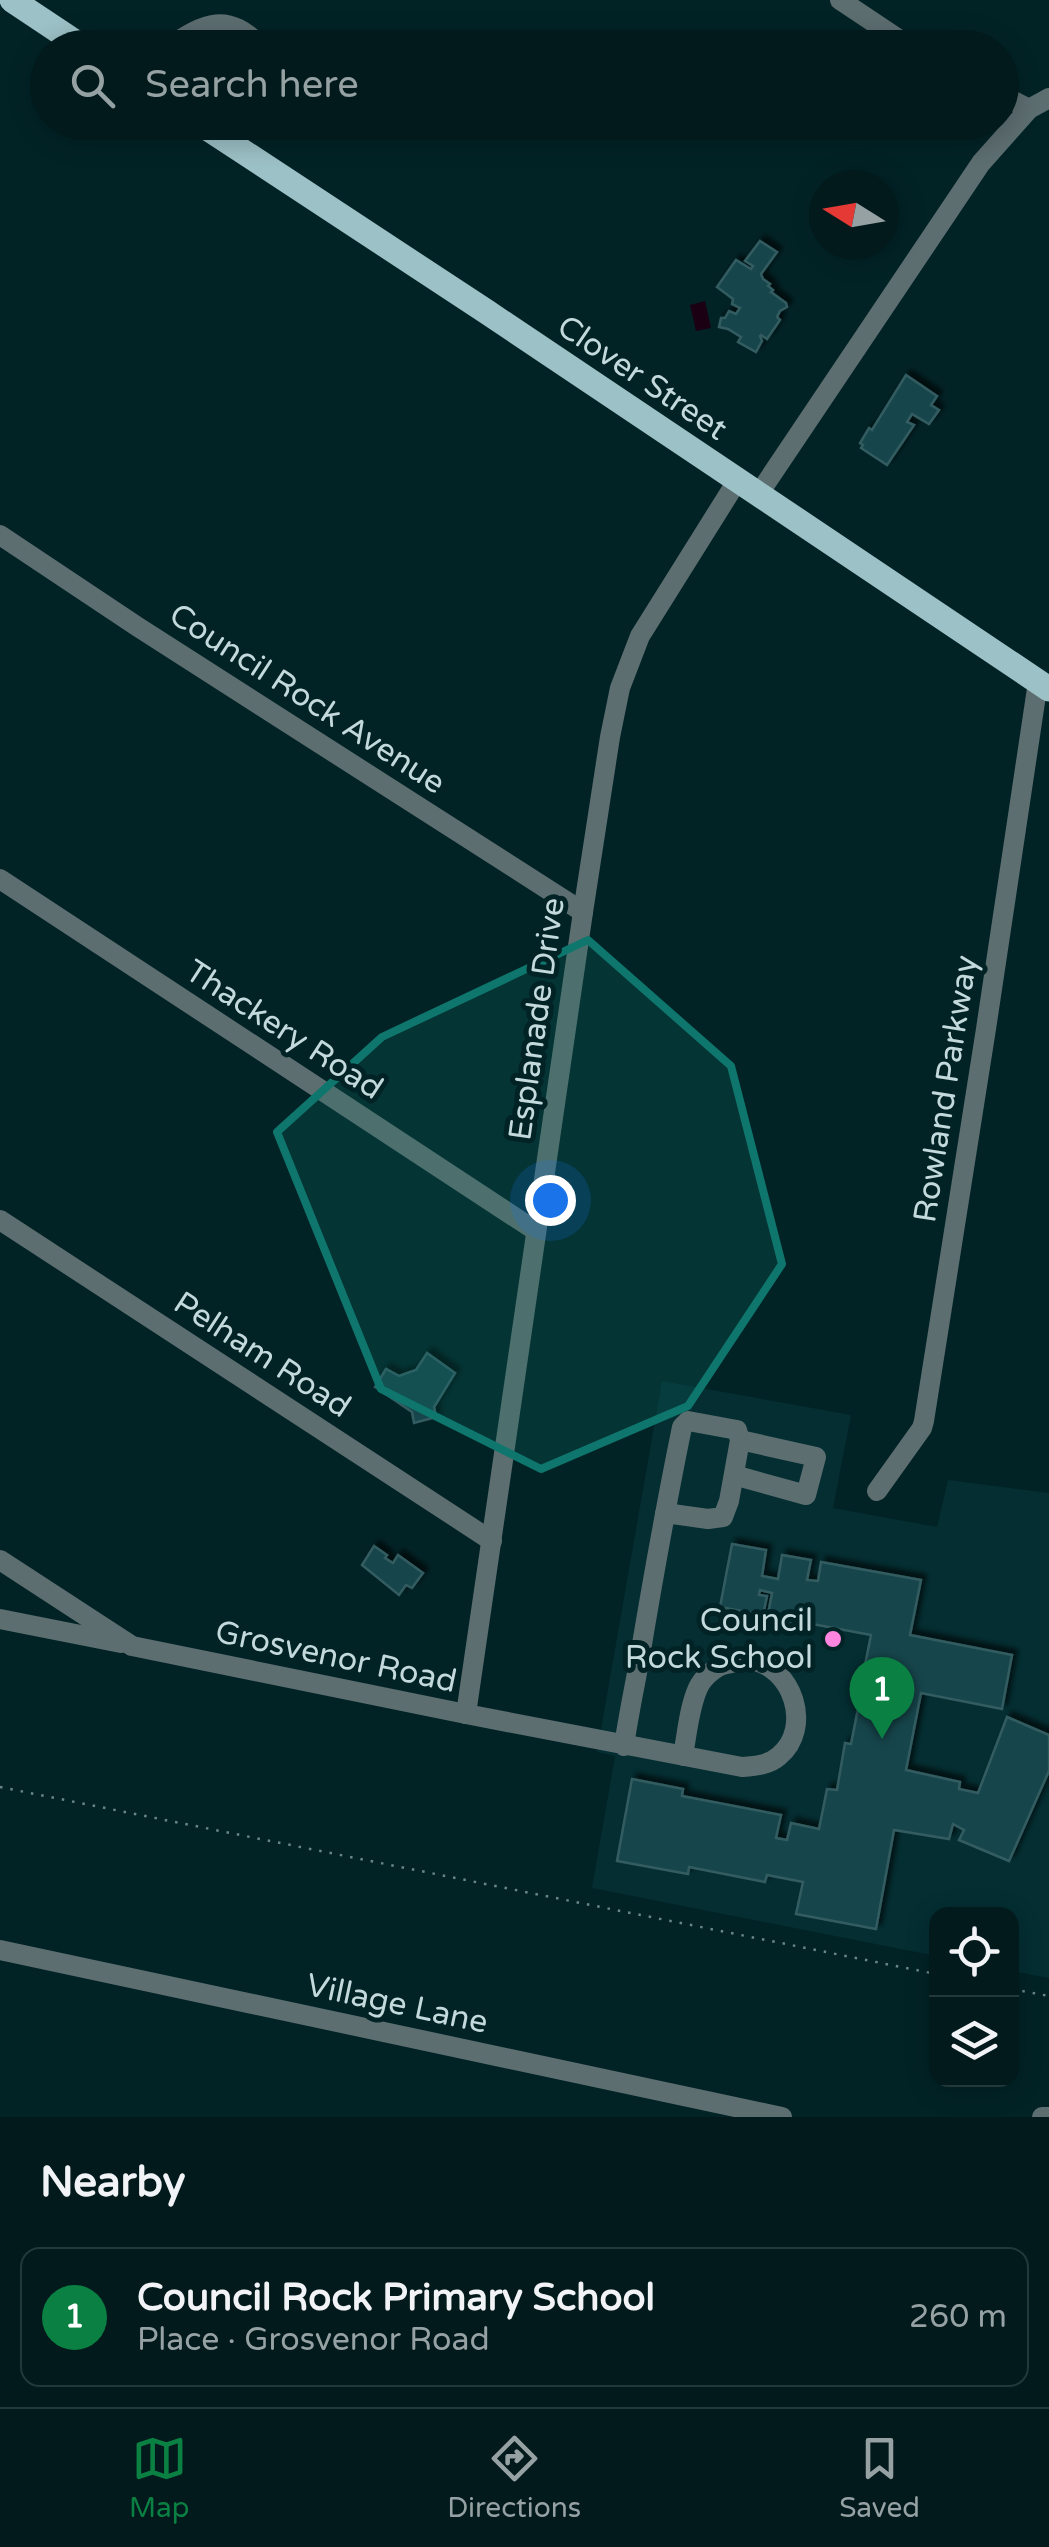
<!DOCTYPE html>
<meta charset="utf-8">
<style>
:root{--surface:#021a1c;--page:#0c2325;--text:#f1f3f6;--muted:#96a1a3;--line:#23383b;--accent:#0b8043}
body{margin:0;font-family:"Varela Round",sans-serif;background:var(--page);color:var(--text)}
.controls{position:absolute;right:30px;bottom:30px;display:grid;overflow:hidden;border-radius:20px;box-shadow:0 5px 25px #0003}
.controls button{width:90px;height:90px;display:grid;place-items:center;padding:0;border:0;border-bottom:2px solid var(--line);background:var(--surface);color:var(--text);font:50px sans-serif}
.compass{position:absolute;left:809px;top:170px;width:90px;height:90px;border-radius:50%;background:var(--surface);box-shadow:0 5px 25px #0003;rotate:281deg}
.you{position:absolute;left:550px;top:1200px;width:35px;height:35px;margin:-25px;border:8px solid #fff;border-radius:50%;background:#1a73e8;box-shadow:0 0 0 15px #1a73e833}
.badge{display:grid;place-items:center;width:65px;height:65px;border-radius:50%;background:var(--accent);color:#fff;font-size:32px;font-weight:700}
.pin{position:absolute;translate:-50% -82px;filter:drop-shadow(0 2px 5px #0008)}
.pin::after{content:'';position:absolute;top:52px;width:35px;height:30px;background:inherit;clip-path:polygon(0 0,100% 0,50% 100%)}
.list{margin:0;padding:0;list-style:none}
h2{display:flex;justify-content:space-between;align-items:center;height:130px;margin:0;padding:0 40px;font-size:42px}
h2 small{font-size:32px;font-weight:400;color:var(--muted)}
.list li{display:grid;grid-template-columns:65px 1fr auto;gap:30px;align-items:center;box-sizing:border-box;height:140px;margin:0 20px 20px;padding:0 20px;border:2px solid var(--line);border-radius:20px}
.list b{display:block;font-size:38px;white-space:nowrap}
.list p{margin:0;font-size:32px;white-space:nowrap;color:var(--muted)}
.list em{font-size:32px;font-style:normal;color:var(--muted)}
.icon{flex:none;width:55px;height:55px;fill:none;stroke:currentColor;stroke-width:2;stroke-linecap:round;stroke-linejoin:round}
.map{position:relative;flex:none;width:1049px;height:2117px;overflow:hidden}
.search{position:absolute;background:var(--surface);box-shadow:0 5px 25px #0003;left:30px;right:30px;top:30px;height:110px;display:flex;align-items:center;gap:25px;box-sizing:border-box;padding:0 35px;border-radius:55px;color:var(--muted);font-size:38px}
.sheet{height:290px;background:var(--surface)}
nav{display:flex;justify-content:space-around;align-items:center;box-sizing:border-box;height:140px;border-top:2px solid var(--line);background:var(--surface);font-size:28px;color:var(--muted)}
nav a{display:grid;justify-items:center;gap:5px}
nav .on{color:var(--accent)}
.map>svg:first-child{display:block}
.built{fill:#042e32}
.water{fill:#1b0014}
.building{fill:#18454b;stroke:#335c61;stroke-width:2.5;filter:url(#shadow)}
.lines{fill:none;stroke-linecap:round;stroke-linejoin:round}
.path{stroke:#6b8688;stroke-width:2.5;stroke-dasharray:2.5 8;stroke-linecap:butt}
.minor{stroke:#5d6e70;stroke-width:20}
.major{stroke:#9cc1c6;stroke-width:25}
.marked{fill:#0f766e;fill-opacity:0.2;stroke:#0f766e;stroke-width:8;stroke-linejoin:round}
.poi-dot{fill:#ff85de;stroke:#022326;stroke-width:4}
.labels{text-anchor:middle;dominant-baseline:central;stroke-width:10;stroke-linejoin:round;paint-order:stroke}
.street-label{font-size:32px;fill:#c3d9db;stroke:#022326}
.poi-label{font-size:32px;fill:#c3d9db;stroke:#022326;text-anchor:end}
</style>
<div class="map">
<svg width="1049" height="2117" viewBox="0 0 1049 2117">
<defs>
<filter id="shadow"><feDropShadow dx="5" dy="-5" stdDeviation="2.5" flood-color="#0009"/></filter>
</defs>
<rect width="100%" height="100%" fill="#022326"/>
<!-- built -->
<polygon class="built" points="662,1381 851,1415 833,1508 937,1527 948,1480 1049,1493 1049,1978 1012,1971 1012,1914 936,1914 936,1956 592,1888 615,1756 597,1752"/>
<!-- water -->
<polygon class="water" points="705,301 711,328 696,331 690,305"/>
<!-- building -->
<g class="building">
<polygon points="760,241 777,252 761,274 763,279 770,284 768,286 773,290 771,292 786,303 787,307 780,311 777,317 780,320 767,339 761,335 760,336 762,341 756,352 738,342 741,337 728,329 719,327 721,318 725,318 729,311 736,314 740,308 732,304 733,299 717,287 736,260 751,269 753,266 745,261"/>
<polygon points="906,375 937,396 931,405 939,410 929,424 912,414 907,422 914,425 887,465 861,448 863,445 860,443 869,428 872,430"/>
<polygon points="427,1353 455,1373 434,1407 436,1417 414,1423 412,1412 375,1387 386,1369 399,1376 416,1370"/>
<polygon points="732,1544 766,1550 762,1576 778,1579 782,1555 811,1560 807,1580 818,1581 821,1562 921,1580 910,1635 1012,1655 1002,1709 921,1693 906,1770 960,1782 959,1789 978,1793 1007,1717 1049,1735 1049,1771 1009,1861 959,1840 964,1830 953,1824 949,1839 894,1830 876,1929 796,1914 803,1882 767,1875 765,1882 689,1867 688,1874 617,1861 632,1779 683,1789 682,1796 781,1815 776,1838 787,1840 791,1823 819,1829 827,1789 837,1790 845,1743 851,1744 863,1683 881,1686 884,1674 864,1670 871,1635 807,1623 811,1607 803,1605 800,1626 767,1620 772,1593 760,1590 759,1595 767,1596 763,1615 720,1607"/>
<polygon points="374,1546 387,1555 385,1558 393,1563 398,1555 423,1573 412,1588 406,1585 399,1595 362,1565"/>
</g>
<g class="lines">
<!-- path -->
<g class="path">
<polyline points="0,1787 936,1974"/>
<polyline points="1012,1989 1049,1996"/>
</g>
<!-- minor -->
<g class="minor">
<polyline points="840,0 912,48"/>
<path d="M167,48C206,22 227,11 263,48"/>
<polyline points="1002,95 1029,109"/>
<polyline points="224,139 237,122"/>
<polyline points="758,495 981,163 1029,109 1049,98"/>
<polyline points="0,535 138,627 583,912"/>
<polyline points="0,879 536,1231"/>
<polyline points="0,1220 492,1541"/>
<polyline points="734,1475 806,1495 816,1457 740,1440"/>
<polyline points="877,1491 922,1428 924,1421 986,1029 1038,682"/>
<path d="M0,1560L132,1646L466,1714L742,1767C755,1766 769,1765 779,1756C813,1728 793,1666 750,1660C743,1659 733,1663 727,1664C716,1666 703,1677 698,1688C689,1708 687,1734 683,1756"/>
<polyline points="0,1619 121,1643"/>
<polyline points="466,1714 583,912 610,737 620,688 640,636 737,481"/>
<path d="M624,1746C628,1718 634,1690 639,1662C652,1584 666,1505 682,1427L688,1421L737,1430L740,1440L729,1501L723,1517L708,1519L665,1513"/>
<polyline points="0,1950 782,2117"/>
<polyline points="1042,2117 1048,2117"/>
</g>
<!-- major -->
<g class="major">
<polyline points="12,0 84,48"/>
<polyline points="198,122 487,312 1049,689"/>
</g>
</g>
<!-- marked area -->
<path class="marked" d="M588,940L731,1066L782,1264L688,1406L541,1469L381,1389L277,1132L382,1037Z"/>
<!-- markers -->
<circle class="poi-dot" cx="833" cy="1639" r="10"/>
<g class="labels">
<!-- street labels -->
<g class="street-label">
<text transform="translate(642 378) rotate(34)">Clover Street</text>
<text transform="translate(307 699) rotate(33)">Council Rock Avenue</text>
<text transform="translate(537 1019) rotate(-82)">Esplanade Drive</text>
<text transform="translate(284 1030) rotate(33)">Thackery Road</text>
<text transform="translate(946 1089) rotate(-81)">Rowland Parkway</text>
<text transform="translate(262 1355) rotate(33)">Pelham Road</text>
<text transform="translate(336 1657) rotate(12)">Grosvenor Road</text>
<text transform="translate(397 2004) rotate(12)">Village Lane</text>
</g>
<!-- poi labels -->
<g class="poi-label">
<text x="813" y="1621">Council<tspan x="813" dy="37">Rock School</tspan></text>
</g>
</g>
</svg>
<div class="controls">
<button><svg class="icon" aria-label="locate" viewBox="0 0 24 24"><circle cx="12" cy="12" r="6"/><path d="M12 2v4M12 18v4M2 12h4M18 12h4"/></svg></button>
<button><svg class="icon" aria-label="layers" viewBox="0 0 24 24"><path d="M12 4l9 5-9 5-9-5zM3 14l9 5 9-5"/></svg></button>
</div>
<svg class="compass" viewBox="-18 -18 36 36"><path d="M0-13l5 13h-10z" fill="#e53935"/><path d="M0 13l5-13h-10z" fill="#96a1a3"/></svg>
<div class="you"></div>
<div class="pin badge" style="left:882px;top:1739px">1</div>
<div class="search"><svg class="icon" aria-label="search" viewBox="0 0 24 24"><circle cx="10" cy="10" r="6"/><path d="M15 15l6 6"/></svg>Search here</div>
</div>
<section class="sheet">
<h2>Nearby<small></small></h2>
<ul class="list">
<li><span class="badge">1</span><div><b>Council Rock Primary School</b><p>Place · Grosvenor Road</p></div><em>260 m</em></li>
</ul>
</section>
<nav>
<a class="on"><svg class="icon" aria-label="map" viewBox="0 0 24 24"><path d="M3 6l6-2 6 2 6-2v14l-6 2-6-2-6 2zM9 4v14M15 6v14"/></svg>Map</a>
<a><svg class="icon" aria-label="directions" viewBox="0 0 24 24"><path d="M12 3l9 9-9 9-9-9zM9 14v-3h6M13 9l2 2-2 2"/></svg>Directions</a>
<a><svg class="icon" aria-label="saved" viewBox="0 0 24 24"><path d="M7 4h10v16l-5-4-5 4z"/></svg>Saved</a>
</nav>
